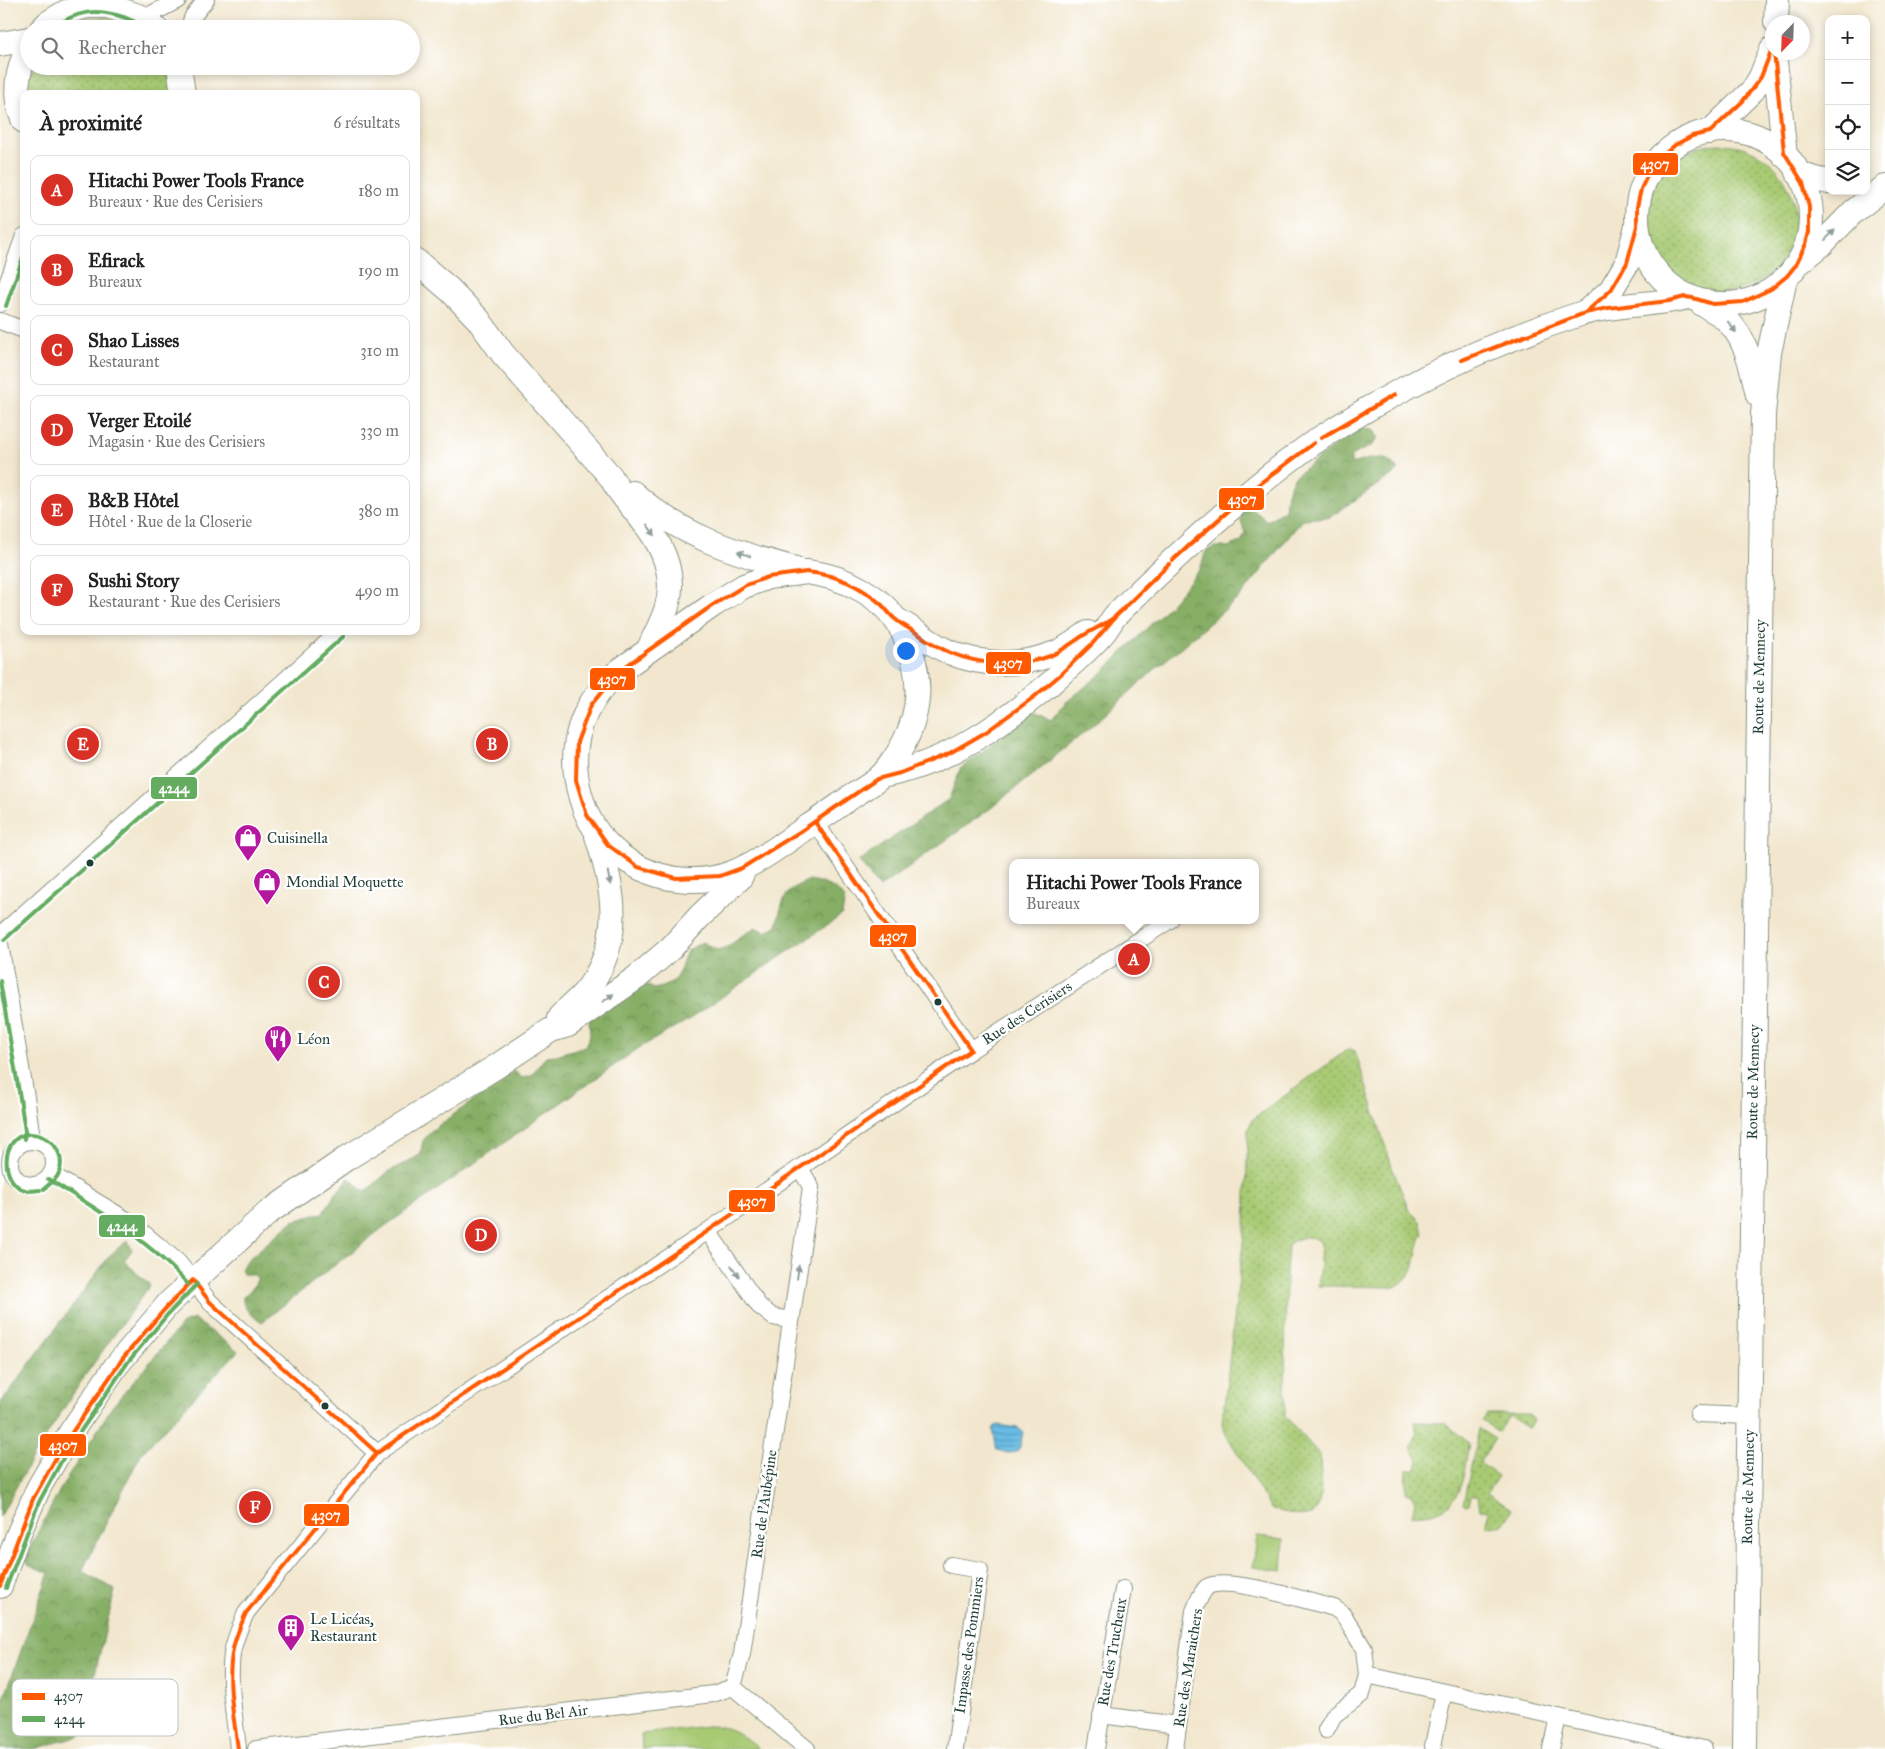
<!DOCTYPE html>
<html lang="fr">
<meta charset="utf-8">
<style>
:root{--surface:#fff;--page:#f6f6f6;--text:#222;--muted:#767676;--line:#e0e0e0;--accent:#d93025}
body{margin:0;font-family:"IM FELL Great Primer",serif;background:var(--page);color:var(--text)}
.controls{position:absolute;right:15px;top:15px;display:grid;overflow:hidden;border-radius:10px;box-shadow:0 2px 8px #0003}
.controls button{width:45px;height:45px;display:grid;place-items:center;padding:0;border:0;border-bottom:1px solid var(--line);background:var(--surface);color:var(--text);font:25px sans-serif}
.compass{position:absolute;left:1765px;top:15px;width:45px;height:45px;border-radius:50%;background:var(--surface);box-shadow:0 2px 8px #0003;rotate:203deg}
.you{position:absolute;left:905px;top:650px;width:18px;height:18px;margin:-12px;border:4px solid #fff;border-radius:50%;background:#1a73e8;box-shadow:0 0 0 8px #1a73e833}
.badge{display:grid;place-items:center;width:32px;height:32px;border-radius:50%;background:var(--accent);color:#fff;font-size:16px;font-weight:700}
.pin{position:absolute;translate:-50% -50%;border:2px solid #fff;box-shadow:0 1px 5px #0006}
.popup{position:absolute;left:1009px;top:859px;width:250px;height:65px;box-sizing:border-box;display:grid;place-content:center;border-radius:10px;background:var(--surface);filter:drop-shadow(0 1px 4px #0005);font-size:16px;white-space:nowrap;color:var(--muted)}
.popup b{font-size:19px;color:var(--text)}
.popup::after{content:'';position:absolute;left:50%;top:100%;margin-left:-10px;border:10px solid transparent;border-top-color:var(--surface)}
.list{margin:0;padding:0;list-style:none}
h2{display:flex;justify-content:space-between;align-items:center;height:65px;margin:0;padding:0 20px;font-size:21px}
h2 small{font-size:16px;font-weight:400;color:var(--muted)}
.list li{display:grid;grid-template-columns:32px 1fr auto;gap:15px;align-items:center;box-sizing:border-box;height:70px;margin:0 10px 10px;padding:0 10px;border:1px solid var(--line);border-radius:10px}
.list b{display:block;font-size:19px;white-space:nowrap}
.list p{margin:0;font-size:16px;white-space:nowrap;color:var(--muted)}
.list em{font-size:16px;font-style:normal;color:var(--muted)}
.icon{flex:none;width:28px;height:28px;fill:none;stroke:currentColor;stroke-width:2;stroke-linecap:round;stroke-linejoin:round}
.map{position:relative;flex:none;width:1885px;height:1749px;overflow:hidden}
.search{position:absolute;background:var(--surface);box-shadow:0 2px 8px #0003;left:20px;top:20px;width:400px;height:55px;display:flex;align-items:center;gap:12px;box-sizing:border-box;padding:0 18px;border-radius:28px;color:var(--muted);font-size:19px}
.panel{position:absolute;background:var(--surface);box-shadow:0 2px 8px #0003;left:20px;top:90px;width:400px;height:545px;border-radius:10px}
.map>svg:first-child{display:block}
.grass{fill:url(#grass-dots);stroke:#648454}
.forest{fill:url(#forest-crowns);stroke:#52764c}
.park{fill:#a8ca73;stroke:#648454}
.water{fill:url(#water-rules);stroke:#447c8c}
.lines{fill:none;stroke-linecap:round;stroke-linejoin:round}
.street-casing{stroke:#889281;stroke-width:18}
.secondary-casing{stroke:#889281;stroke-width:26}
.street{stroke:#fff;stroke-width:16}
.secondary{stroke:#fff;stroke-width:24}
.bus-1-casing{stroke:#fff;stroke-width:8}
.bus-2-casing{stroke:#fff;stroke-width:8}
.bus-1{stroke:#ff5a00;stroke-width:4}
.bus-2{stroke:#64ac60;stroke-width:4}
.oneway{fill:#8f9e9a}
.bus-dot{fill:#1f3d34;stroke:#fff;stroke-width:2}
.labels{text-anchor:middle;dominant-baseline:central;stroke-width:4.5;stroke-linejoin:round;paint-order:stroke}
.street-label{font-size:15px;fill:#1f3d34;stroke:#fff}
.poi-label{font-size:15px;fill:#1f3d34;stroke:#fff;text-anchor:start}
.key{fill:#fff;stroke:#bcc5c2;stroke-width:1}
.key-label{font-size:14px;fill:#1f3d34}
.line-badge{stroke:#fff;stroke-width:2}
.badge-label{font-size:14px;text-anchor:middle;font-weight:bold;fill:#fff}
</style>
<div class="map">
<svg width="1885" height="1749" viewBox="0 0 1885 1749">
<defs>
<pattern id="grass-dots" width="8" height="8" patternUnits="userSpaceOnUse" patternTransform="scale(1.25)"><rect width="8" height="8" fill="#a8ca73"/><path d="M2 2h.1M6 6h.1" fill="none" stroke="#88a55f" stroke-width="1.8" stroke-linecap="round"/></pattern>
<pattern id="forest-crowns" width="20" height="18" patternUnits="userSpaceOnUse" patternTransform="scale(1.25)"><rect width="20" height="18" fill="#86ae65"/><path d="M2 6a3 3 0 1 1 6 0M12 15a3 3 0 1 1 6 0" fill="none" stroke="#6d8f54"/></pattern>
<pattern id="water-rules" width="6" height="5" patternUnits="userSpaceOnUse" patternTransform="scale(1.25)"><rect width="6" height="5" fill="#69bce5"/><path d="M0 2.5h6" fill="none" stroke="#569aba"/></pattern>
</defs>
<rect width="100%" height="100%" fill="#fff"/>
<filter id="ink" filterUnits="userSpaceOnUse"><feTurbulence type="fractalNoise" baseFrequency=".02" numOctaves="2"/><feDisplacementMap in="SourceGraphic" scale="10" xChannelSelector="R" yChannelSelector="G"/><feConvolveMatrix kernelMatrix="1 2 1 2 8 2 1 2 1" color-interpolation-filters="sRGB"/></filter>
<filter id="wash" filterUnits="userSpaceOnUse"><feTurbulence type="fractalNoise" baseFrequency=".0096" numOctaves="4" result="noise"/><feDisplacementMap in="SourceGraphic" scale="20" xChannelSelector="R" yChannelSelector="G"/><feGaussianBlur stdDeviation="1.12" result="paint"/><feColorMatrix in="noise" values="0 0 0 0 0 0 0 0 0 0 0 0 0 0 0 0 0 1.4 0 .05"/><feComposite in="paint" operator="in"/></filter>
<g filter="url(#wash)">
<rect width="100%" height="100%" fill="#f2e7ce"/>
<!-- grass -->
<g class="grass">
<polygon points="110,17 134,25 138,29 59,29 85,18"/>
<polygon points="30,66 167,66 172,86 171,94 28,94"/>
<circle cx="1721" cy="218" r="74"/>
<path d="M1348,1049H1351L1355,1051L1392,1167L1409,1210L1420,1221L1423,1233C1411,1257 1422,1271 1395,1287L1318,1286L1321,1243C1312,1233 1297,1237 1288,1245L1286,1274L1285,1416L1320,1455C1320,1468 1325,1510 1311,1515C1304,1518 1279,1511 1271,1509L1227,1436L1222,1423L1245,1227L1248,1130L1252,1120Z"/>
<polygon points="1487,1414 1529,1414 1533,1421 1528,1428 1509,1416 1499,1432 1482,1421"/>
<path d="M1415,1422L1445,1423L1469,1443C1465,1463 1464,1497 1444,1508C1435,1514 1423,1514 1412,1515L1415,1501L1410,1493H1406L1407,1470L1415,1469L1419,1462L1411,1447L1417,1434Z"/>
<path d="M1479,1429L1495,1439L1479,1463L1498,1476L1487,1493L1511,1509C1508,1522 1500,1529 1487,1526L1486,1522L1489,1512L1480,1509L1478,1496H1471L1469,1505L1465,1506L1463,1504Z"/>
</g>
<!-- forest -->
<g class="forest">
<path d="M1364,428L1373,429L1378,437L1373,445L1351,456V464C1371,459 1386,451 1398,471L1330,517L1303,519L1241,596L1153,671L1090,728L991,808L879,888L859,861L949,799L960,769L1033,712L1051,720L1064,704L1101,674L1171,604L1200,569L1206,551L1215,547H1228L1241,542L1245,533L1241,521L1243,510L1251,508L1267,521L1285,510L1287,493L1293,478L1350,433Z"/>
<path d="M810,880C824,883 835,887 845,898L842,915L688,1020L639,1048L454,1178L385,1226L262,1322C252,1315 242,1310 243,1297L253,1288L258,1278L251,1274H243L241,1270L245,1262L293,1221L323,1213L334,1196L349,1178L365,1192L388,1172L420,1155L423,1141L431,1131L514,1071L522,1078L532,1075L546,1056L556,1055L585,1046L590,1035L589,1019L644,983L654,989C681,983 677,973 687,951L702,942L717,950L727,947L755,927L766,932L777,925C783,899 783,890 810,880Z"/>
<polygon points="128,1240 132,1250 124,1261 150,1285 84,1377 32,1458 0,1517 0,1404 110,1255"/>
<polygon points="194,1319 238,1351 141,1454 82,1571 115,1590 80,1736 34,1749 0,1749 0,1709 49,1573 29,1565 25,1557 61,1488 112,1407 183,1323"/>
</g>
<!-- park -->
<g class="park">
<polygon points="1257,1536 1284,1539 1282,1571 1253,1567"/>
<path d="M707,1726C732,1726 741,1734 759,1749H642L641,1734Z"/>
</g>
<!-- water -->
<polygon class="water" points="998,1425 1018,1428 1023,1432 1020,1447 1016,1452 1008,1453 997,1450 993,1430 995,1426"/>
</g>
<g filter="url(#ink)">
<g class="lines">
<defs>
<g id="street">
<polyline points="144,18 178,0"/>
<polyline points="188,29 193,16 206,0"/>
<polyline points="0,304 24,236"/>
<polyline points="0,321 24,330"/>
<polyline points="815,822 971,1050"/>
<polyline points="0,935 340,631"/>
<polyline points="0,944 26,1097 31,1131 30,1140"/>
<circle cx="32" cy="1163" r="22"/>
<polyline points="51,1174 130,1222 178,1262 210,1302 377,1453"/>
<polyline points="708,1231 759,1306 773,1317 791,1320"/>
<polyline points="1698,1414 1749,1416"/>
<polyline points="951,1565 980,1570 955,1749"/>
<polyline points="1367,1675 1704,1749"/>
<polyline points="733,1687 742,1654 811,1187 800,1168"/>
<polyline points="733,1687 807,1749"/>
<polyline points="1101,1715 1178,1725"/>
<polyline points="1433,1746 1444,1692"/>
<path d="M238,1749C235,1719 228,1685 232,1654C234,1640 240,1627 246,1613L377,1453L708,1231L971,1050L1170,920"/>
<polyline points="256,1749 713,1694 733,1687"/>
<polyline points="1096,1749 1123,1589"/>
<path d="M1175,1749L1194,1611C1197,1604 1201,1592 1207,1587C1224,1575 1312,1602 1334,1608L1343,1614L1364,1649L1367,1675L1362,1694L1334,1715L1326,1730"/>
<polyline points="1551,1749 1558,1717"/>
</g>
<g id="secondary">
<polyline points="1776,22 1777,0"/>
<polyline points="42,29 48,23 66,12 87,6 108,6 144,18 156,29"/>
<polyline points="0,44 29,39"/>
<polyline points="1774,52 1785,156"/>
<polyline points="179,66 183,94"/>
<path d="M24,121C12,97 17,69 29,47"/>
<circle cx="1724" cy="217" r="87"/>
<polyline points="1710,132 1753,90 1761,77 1772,49"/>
<polyline points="1797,172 1811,178 1829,182"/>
<path d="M416,261L450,290L478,319L503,354L611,477C619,494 632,506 643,521C664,547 677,577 666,610C662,623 654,636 649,649"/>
<polyline points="1799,263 1821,245 1853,212 1885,187"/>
<path d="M1701,303C1707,307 1715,311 1721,315C1746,334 1752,367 1758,395"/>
<polyline points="1586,312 1611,290 1627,263 1637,226"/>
<path d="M633,493C678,535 738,554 796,569"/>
<path d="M807,572C846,577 885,596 903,632C924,674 922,716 897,755C892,762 887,771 880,777C873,784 863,789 854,795C838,806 822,818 806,828C782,844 758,863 732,873C670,896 598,861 581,798C566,748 580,705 619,671L713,605L744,586L768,577Z"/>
<path d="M897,620C915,630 930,644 949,652C983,667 1025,666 1058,652C1069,647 1078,640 1088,633"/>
<path d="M881,776C947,764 1001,725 1052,682C1069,666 1089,650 1104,632C1108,627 1111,621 1115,616C1144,586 1175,558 1206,530C1242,498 1279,466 1319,439C1400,386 1490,343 1583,313C1617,303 1654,306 1688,297"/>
<path d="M559,1018C568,1007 581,999 589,987C624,938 614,889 597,836"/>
<polyline points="0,1586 18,1535 39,1487 71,1432 116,1366 169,1303 269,1212 347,1158 494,1068 551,1030 568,1025 636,978 670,949 700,916 740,878 745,867"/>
<polyline points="1745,1749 1763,414 1769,353 1785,279"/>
</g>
</defs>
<!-- street casing -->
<use href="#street" class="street-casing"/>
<!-- secondary casing -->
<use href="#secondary" class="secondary-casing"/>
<!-- street -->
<use href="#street" class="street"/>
<!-- secondary -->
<use href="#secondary" class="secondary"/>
<defs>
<g id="bus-1">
<polyline points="1585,313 1611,290 1627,263 1637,226 1637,207 1641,189 1649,172 1661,157 1675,145 1692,136 1710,132 1743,101 1761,77 1772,49"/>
<polyline points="1585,313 1608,308 1669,301 1685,297 1693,298 1713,304 1743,302 1771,289 1787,276 1795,266 1806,244 1809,232 1809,207 1803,183 1784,152 1774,52"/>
<polyline points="1462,360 1585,313"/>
<polyline points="1462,360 1585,313"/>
<polyline points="1321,438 1394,395"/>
<polyline points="1321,438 1394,395"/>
<polyline points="1173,560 1259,484 1314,443"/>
<polyline points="1173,560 1247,494 1314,443"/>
<path d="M807,572C837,575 860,585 882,605C887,610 890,615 895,619C902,625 910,629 918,634C928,641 939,648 951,653C978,664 1012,667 1041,659C1056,655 1068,646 1081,637C1091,630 1109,623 1117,615L1093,643L1060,675L1034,697L986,732L948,754L900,773L877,779L801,831L742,868L720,876L676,878L638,867L608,845L587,815L576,780L577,742L591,705L619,671L713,605L744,586L768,577Z"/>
<polyline points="1117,615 1169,564"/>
<polyline points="1117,615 1169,564"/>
<polyline points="815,822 971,1050"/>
<polyline points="0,1586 33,1499 62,1447 123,1358 164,1310 193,1280 210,1302 377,1453"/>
<path d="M238,1749C234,1717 226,1682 233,1649C235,1637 241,1625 246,1613L377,1453L708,1231L971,1050"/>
</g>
<g id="bus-2">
<path d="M51,29C77,10 96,8 126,18C134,21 140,23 146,29"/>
<polyline points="6,306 24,255"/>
<polyline points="4,940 344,636"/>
<polyline points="0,981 20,1098 25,1131 24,1139"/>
<path d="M48,1179C99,1210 148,1240 188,1284"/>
<path d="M40,1190C35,1190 30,1192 25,1190C0,1183 0,1137 28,1134C50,1132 68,1155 58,1175C55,1181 49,1184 44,1189"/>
<polyline points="6,1588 39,1502 67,1451 128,1362 168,1314 197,1284"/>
</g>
</defs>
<!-- bus-1 casing -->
<use href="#bus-1" class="bus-1-casing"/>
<!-- bus-2 casing -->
<use href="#bus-2" class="bus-2-casing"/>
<!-- bus-1 -->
<use href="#bus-1" class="bus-1"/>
<!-- bus-2 -->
<use href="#bus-2" class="bus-2"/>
</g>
<!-- one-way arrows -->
<defs><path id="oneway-solid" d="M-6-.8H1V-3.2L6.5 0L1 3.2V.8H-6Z" transform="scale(1.25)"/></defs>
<g class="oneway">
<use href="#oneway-solid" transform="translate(1830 235) rotate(-46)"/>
<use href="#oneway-solid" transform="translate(1732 327) rotate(52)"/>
<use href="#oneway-solid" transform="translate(651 530) rotate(54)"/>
<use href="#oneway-solid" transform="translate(744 554) rotate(-160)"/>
<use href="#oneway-solid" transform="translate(609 878) rotate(79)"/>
<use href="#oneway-solid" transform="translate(608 998) rotate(-36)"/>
<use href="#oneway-solid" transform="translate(735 1271) rotate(56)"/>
<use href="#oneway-solid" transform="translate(798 1272) rotate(-82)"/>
</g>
</g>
<!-- icons -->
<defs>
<symbol id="shop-pin" viewBox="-11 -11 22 30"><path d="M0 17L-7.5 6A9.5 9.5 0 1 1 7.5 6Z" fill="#b5179e" stroke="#fff"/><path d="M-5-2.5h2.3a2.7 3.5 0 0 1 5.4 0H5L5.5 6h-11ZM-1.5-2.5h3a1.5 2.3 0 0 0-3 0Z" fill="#fff"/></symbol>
<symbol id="restaurant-pin" viewBox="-11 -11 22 30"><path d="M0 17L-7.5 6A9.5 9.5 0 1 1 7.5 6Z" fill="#b5179e" stroke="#fff"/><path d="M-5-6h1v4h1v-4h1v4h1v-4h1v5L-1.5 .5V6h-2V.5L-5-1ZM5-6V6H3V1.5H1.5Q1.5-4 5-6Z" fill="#fff"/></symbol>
<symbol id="building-pin" viewBox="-11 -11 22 30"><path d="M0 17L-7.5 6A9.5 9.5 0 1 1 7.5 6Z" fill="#b5179e" stroke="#fff"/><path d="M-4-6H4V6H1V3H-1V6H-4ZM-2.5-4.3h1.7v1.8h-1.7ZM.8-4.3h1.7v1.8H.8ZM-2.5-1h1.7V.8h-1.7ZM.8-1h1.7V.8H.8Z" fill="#fff"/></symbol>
</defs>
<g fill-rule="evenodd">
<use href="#shop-pin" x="232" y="822" width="32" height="43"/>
<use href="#shop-pin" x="251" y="866" width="32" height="43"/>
<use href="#restaurant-pin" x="262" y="1023" width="32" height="43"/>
<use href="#building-pin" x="275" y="1612" width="32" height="43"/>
</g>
<!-- markers -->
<g class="bus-dot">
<circle cx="90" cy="863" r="4.5"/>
<circle cx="938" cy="1002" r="4.5"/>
<circle cx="325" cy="1406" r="4.5"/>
</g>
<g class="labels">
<!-- street labels -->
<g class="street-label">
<text transform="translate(1759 677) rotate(-89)">Route de Mennecy</text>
<text transform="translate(1027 1013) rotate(-33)">Rue des Cerisiers</text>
<text transform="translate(1753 1082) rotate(-89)">Route de Mennecy</text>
<text transform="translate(1748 1487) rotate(-89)">Route de Mennecy</text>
<text transform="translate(764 1504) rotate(-82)">Rue de l'Aubépine</text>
<text transform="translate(969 1645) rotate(-82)">Impasse des Pommiers</text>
<text transform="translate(1112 1652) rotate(-80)">Rue des Trucheux</text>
<text transform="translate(1188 1668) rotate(-81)">Rue des Maraichers</text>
<text transform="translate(543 1715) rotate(-7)">Rue du Bel Air</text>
</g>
<!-- poi labels -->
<g class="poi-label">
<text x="267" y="838">Cuisinella</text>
<text x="286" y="882">Mondial Moquette</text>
<text x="297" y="1039">Léon</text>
<text x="310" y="1619">Le Licéas,<tspan x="310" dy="17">Restaurant</tspan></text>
</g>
</g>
<!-- legend -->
<rect x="12" y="1679" width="166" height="57" rx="8" class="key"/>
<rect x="22" y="1693" width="23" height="7" fill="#ff5a00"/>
<rect x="22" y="1716" width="23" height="6" fill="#64ac60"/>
<g class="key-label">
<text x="54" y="1701">4307</text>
<text x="54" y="1724">4244</text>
</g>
<g class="line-badge">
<rect x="1632" y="152" width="47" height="24" rx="5" fill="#ff5a00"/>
<rect x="1218" y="487" width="47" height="24" rx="5" fill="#ff5a00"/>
<rect x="985" y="651" width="47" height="24" rx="5" fill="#ff5a00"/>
<rect x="589" y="667" width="47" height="24" rx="5" fill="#ff5a00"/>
<rect x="150" y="776" width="48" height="24" rx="5" fill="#64ac60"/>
<rect x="869" y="924" width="48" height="24" rx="5" fill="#ff5a00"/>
<rect x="728" y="1189" width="48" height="24" rx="5" fill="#ff5a00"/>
<rect x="98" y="1214" width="48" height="24" rx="5" fill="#64ac60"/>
<rect x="39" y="1433" width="48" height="24" rx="5" fill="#ff5a00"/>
<rect x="303" y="1503" width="47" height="24" rx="5" fill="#ff5a00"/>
</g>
<g class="badge-label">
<text x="1655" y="169">4307</text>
<text x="1242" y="504">4307</text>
<text x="1008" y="668">4307</text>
<text x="612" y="684">4307</text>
<text x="174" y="793">4244</text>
<text x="893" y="941">4307</text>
<text x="752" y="1206">4307</text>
<text x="122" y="1231">4244</text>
<text x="63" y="1450">4307</text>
<text x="326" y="1520">4307</text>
</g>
</svg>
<div class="controls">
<button>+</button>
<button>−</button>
<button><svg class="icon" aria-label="locate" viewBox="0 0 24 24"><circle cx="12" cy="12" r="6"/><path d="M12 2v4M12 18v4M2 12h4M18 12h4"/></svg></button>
<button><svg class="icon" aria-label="layers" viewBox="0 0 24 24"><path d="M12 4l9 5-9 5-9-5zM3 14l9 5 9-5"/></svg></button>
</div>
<svg class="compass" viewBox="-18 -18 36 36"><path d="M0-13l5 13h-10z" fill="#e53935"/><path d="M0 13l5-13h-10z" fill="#767676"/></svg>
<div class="you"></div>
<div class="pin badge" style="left:1134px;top:959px">A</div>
<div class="popup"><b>Hitachi Power Tools France</b>Bureaux</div>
<div class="pin badge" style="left:492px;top:744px">B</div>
<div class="pin badge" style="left:324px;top:982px">C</div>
<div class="pin badge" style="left:481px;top:1235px">D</div>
<div class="pin badge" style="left:83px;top:744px">E</div>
<div class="pin badge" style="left:255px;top:1507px">F</div>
<div class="search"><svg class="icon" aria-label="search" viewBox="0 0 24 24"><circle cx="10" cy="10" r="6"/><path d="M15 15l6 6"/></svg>Rechercher</div>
<section class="panel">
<h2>À proximité<small>6 résultats</small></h2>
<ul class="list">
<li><span class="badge">A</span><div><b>Hitachi Power Tools France</b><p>Bureaux · Rue des Cerisiers</p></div><em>180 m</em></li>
<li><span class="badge">B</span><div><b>Efirack</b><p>Bureaux</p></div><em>190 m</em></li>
<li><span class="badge">C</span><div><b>Shao Lisses</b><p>Restaurant</p></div><em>310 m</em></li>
<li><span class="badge">D</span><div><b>Verger Etoilé</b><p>Magasin · Rue des Cerisiers</p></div><em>330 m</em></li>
<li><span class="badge">E</span><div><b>B&amp;B Hôtel</b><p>Hôtel · Rue de la Closerie</p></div><em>380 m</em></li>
<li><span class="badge">F</span><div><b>Sushi Story</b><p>Restaurant · Rue des Cerisiers</p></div><em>490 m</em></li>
</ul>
</section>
</div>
